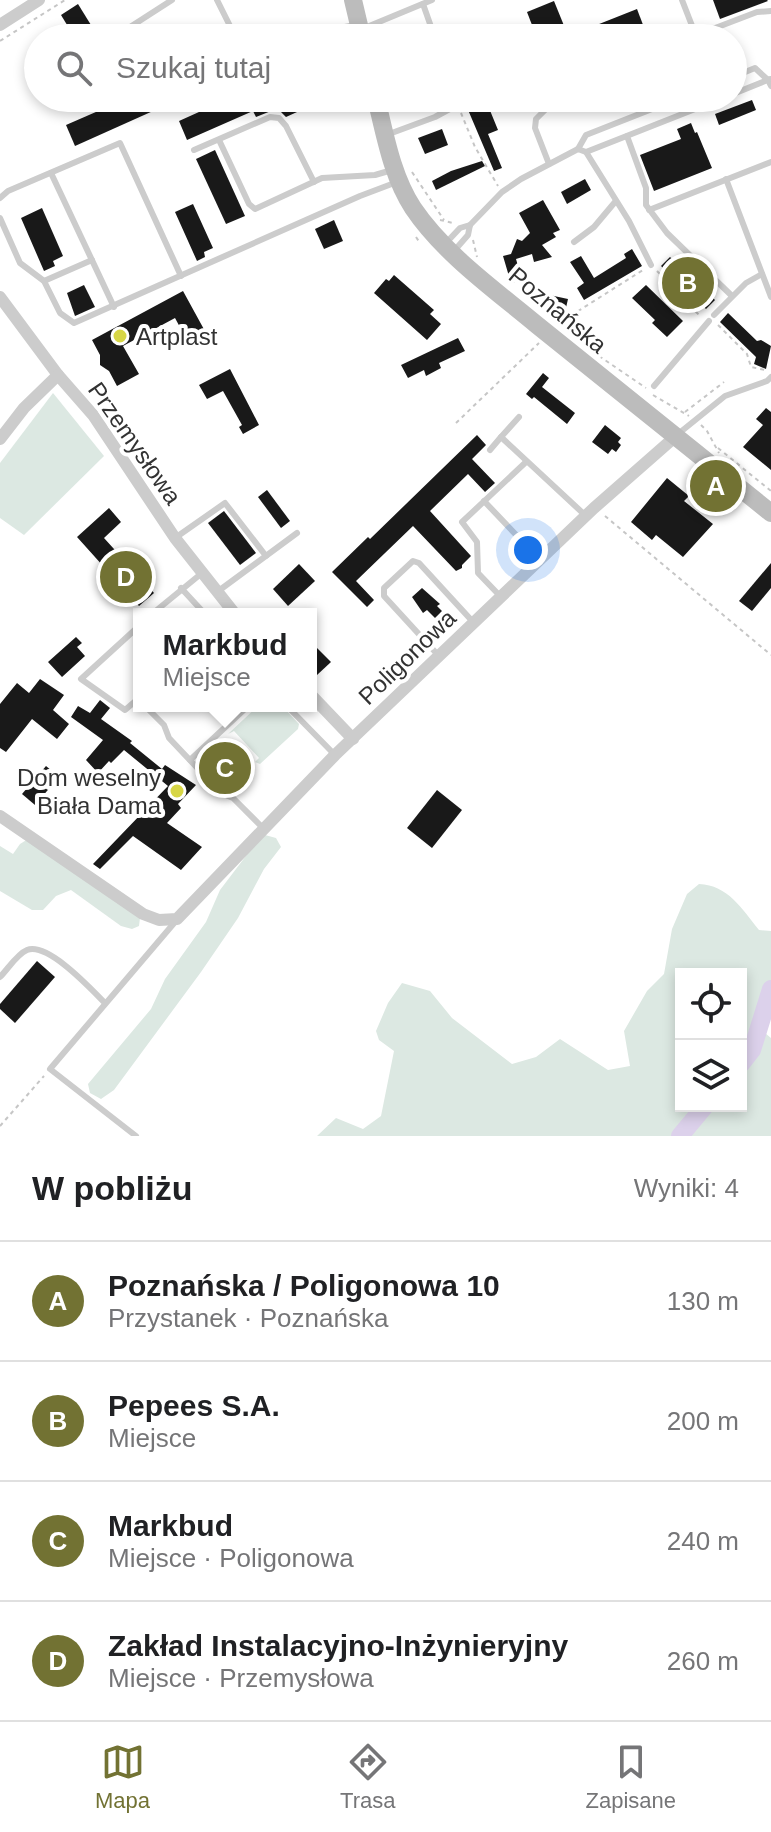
<!DOCTYPE html>
<html lang="pl">
<meta charset="utf-8">
<style>
:root{--surface:#fff;--page:#f6f6f6;--text:#202124;--muted:#757577;--line:#e0e0e0;--accent:#727233}
body{margin:0;font-family:Arial,sans-serif;background:var(--page);color:var(--text)}
.controls{position:absolute;right:24px;bottom:24px;display:grid;overflow:hidden;border-radius:0px;box-shadow:0 4px 12px #0003}
.controls button{width:72px;height:72px;display:grid;place-items:center;padding:0;border:0;border-bottom:2px solid var(--line);background:var(--surface);color:var(--text);font:40px sans-serif}
.you{position:absolute;left:528px;top:550px;width:28px;height:28px;margin:-20px;border:6px solid #fff;border-radius:50%;background:#1a73e8;box-shadow:0 0 0 12px #1a73e833}
.badge{display:grid;place-items:center;width:52px;height:52px;border-radius:50%;background:var(--accent);color:#fff;font-size:26px;font-weight:700}
.pin{position:absolute;translate:-50% -50%;border:4px solid #fff;box-shadow:0 2px 8px #0006}
.popup{position:absolute;left:133px;top:608px;width:184px;height:104px;box-sizing:border-box;display:grid;place-content:center;border-radius:0px;background:var(--surface);filter:drop-shadow(0 2px 6px #0005);font-size:26px;white-space:nowrap;color:var(--muted)}
.popup b{font-size:30px;color:var(--text)}
.popup::after{content:'';position:absolute;left:50%;top:100%;margin-left:-16px;border:16px solid transparent;border-top-color:var(--surface)}
.list{margin:0;padding:0;list-style:none}
h2{display:flex;justify-content:space-between;align-items:center;height:104px;margin:0;padding:0 32px;font-size:34px}
h2 small{font-size:26px;font-weight:400;color:var(--muted)}
.list li{display:grid;grid-template-columns:52px 1fr auto;gap:24px;align-items:center;box-sizing:border-box;height:120px;padding:0 32px;border-top:2px solid var(--line)}
.list b{display:block;font-size:30px;white-space:nowrap}
.list p{margin:0;font-size:26px;white-space:nowrap;color:var(--muted)}
.list em{font-size:26px;font-style:normal;color:var(--muted)}
.icon{flex:none;width:44px;height:44px;fill:none;stroke:currentColor;stroke-width:2;stroke-linecap:round;stroke-linejoin:round}
.map{position:relative;flex:none;width:771px;height:1136px;overflow:hidden}
.search{position:absolute;background:var(--surface);box-shadow:0 4px 12px #0003;left:24px;right:24px;top:24px;height:88px;display:flex;align-items:center;gap:20px;box-sizing:border-box;padding:0 28px;border-radius:44px;color:var(--muted);font-size:30px}
.sheet{height:584px;background:var(--surface)}
nav{display:flex;justify-content:space-around;align-items:center;box-sizing:border-box;height:112px;border-top:2px solid var(--line);background:var(--surface);font-size:22px;color:var(--muted)}
nav a{display:grid;justify-items:center;gap:4px}
nav .on{color:var(--accent)}
.map>svg:first-child{display:block}
.green{fill:#dce8e2;fill-rule:evenodd}
.lines{fill:none;stroke-linecap:round;stroke-linejoin:round}
.river{stroke:#dcd1eb;stroke-width:18}
.building{fill:#191919}
.path{stroke:#c6c6c6;stroke-width:2;stroke-dasharray:4 4;stroke-linecap:butt}
.lane{stroke:#ccc;stroke-width:6}
.street{stroke:#ccc;stroke-width:12}
.secondary{stroke:#bcbcbc;stroke-width:18}
.poi-dot{fill:#d7d646;stroke:#fff;stroke-width:3}
.labels{text-anchor:middle;dominant-baseline:central;stroke-width:8;stroke-linejoin:round;paint-order:stroke}
.street-label{font-size:24px;fill:#323232;stroke:#fff}
.poi-label{font-size:24px;fill:#323232;stroke:#fff;text-anchor:start}
</style>
<div class="map">
<svg width="771" height="1136" viewBox="0 0 771 1136">
<rect width="100%" height="100%" fill="#fff"/>
<!-- green -->
<g class="green">
<polygon points="53,393 104,456 24,535 0,518 0,463"/>
<polygon points="258,706 282,706 299,724 298,729 260,764 255,762 259,758 234,731 228,734"/>
<polygon points="265,835 276,838 281,847 264,869 238,918 201,972 114,1090 101,1099 90,1093 88,1084 151,1009 165,979 206,922 220,890 252,848"/>
<polygon points="28,839 140,918 139,926 132,929 121,926 71,890 56,896 43,910 32,910 0,891 0,846 13,854 20,844"/>
<path d="M699,884C728,885 742,909 759,930L771,931V1009L765,1033L771,1038V1136H317L336,1118L363,1129L381,1116L394,1051L379,1040L376,1031L388,1003L402,983L430,991L452,1018L512,1064L536,1057L560,1039L608,1070L630,1066L624,1031L647,991L664,974L672,929L687,894ZM681,974H741V1106H681Z"/>
</g>
<g class="lines">
<!-- river -->
<g class="river">
<polyline points="741,1064 752,1050 771,989"/>
<polyline points="680,1136 705,1106"/>
</g>
</g>
<!-- building -->
<g class="building">
<polygon points="713,0 767,0 768,1 720,19"/>
<polygon points="554,1 569,38 537,38 527,12"/>
<polygon points="78,4 99,38 75,38 61,15"/>
<polygon points="637,9 648,38 587,38 584,30"/>
<polygon points="128,98 182,98 75,146 66,125"/>
<polygon points="230,98 328,98 286,117 281,112 271,111 256,117 253,111 187,140 179,121"/>
<polygon points="463,98 473,98 479,112 489,108 498,130 488,134 502,168 494,171"/>
<polygon points="611,98 651,98 651,99 619,111 616,105 600,111 597,104"/>
<polygon points="752,100 756,110 719,125 715,114"/>
<polygon points="691,123 695,133 697,132 712,168 654,191 640,155 681,139 677,129"/>
<polygon points="442,129 448,145 425,154 418,138"/>
<polygon points="215,150 245,216 226,224 196,159"/>
<polygon points="482,161 485,166 436,190 432,181 451,171"/>
<polygon points="585,179 591,190 567,204 561,192"/>
<polygon points="543,200 560,230 553,233 556,237 542,245 552,257 534,262 532,254 516,259 522,280 511,283 503,256 511,254 517,239 522,241 530,233 519,213"/>
<polygon points="193,204 213,248 204,252 205,257 197,261 175,212"/>
<polygon points="42,208 63,256 53,261 55,266 44,271 21,218"/>
<polygon points="334,220 343,241 324,249 315,229"/>
<polygon points="632,249 642,266 584,300 577,288 584,283 570,262 581,256 594,278 626,258 624,254"/>
<polygon points="670,257 715,300 706,309 661,266"/>
<polygon points="394,275 434,310 430,314 441,324 427,340 374,293 386,279 389,281"/>
<polygon points="84,285 95,307 75,316 67,293"/>
<polygon points="646,285 683,321 667,337 652,323 655,320 632,298"/>
<polygon points="183,291 206,333 188,342 175,318 123,346 139,374 117,386 109,371 100,365 100,355 92,340"/>
<polygon points="540,293 568,299 565,312 538,306"/>
<polygon points="728,313 757,341 761,340 771,346 766,369 754,364 756,357 720,322"/>
<polygon points="458,338 465,351 439,363 441,368 426,376 424,370 408,378 401,365"/>
<polygon points="230,369 259,425 243,434 239,427 242,425 223,391 207,399 199,385"/>
<polygon points="543,373 549,378 542,387 575,413 567,424 534,397 532,399 526,394"/>
<polygon points="766,408 771,412 771,470 743,447 763,425 756,419"/>
<polygon points="605,425 621,438 618,442 621,445 616,452 612,449 608,454 592,442"/>
<polygon points="477,435 486,445 472,459 495,483 485,492 468,474 430,511 471,556 462,565 462,568 456,571 413,526 356,581 374,600 367,607 332,572 368,537 370,539"/>
<polygon points="667,478 689,496 684,501 713,524 683,557 656,535 652,540 631,522"/>
<polygon points="267,490 290,521 281,528 258,497"/>
<polygon points="109,508 121,522 104,538 154,593 139,606 77,537"/>
<polygon points="224,511 256,553 240,565 208,523"/>
<polygon points="771,563 771,588 752,611 739,601"/>
<polygon points="299,564 315,581 288,606 273,589"/>
<polygon points="422,588 440,604 437,606 442,611 435,618 427,610 423,613 412,597"/>
<polygon points="76,637 82,643 77,647 85,656 62,677 48,662"/>
<polygon points="311,642 331,662 317,675 311,670"/>
<polygon points="40,679 64,695 53,710 69,724 57,739 32,719 6,752 0,748 0,704 17,683 29,693"/>
<polygon points="100,700 110,708 101,719 132,741 130,743 162,769 165,765 196,785 178,804 181,808 167,823 202,847 181,870 133,836 100,869 93,864 168,786 124,750 111,763 109,761 98,773 86,760 103,740 71,717 78,706 90,713"/>
<polygon points="222,749 244,772 228,788 204,759 213,751 216,755"/>
<polygon points="46,766 59,777 35,805 22,794"/>
<polygon points="437,790 462,810 432,848 407,828"/>
<polygon points="37,961 55,977 15,1023 0,1009 0,1004"/>
</g>
<g class="lines">
<!-- path -->
<g class="path">
<polyline points="0,41 65,0"/>
<polyline points="461,113 475,147 498,186"/>
<polyline points="412,172 444,220"/>
<polyline points="440,220 453,223"/>
<polyline points="416,237 420,243"/>
<polyline points="473,240 477,257"/>
<polyline points="657,271 700,316"/>
<polyline points="718,325 747,354 751,367 765,370"/>
<polyline points="561,327 564,320 643,270"/>
<polyline points="599,356 646,388"/>
<polyline points="653,395 689,416"/>
<polyline points="685,412 724,382"/>
<polyline points="456,423 539,343"/>
<polyline points="701,425 707,431 719,453"/>
<polyline points="718,448 771,491"/>
<polyline points="605,516 771,655"/>
<polyline points="0,1126 44,1076"/>
</g>
<!-- lane -->
<g class="lane">
<polyline points="217,0 236,38"/>
<polyline points="682,0 696,36"/>
<polyline points="423,4 435,38"/>
<polyline points="362,29 432,0"/>
<polyline points="113,38 172,0"/>
<polyline points="257,38 314,33 355,25"/>
<polyline points="689,38 757,12 771,11"/>
<polyline points="733,77 755,68 768,80 771,86"/>
<polyline points="733,94 770,79"/>
<polyline points="389,134 435,117 457,105 455,98"/>
<polyline points="627,136 646,188 646,205 667,233 732,296"/>
<polyline points="219,140 249,204 255,209 322,178 375,175 392,170"/>
<polyline points="578,149 586,135 680,98"/>
<polyline points="194,150 270,117 279,118 286,126 314,182"/>
<polyline points="586,152 723,98"/>
<polyline points="549,164 535,128 536,119 546,109 574,98"/>
<polyline points="51,173 114,307"/>
<polyline points="726,179 771,297"/>
<polyline points="0,198 8,191 120,143 181,276"/>
<polyline points="649,210 771,162"/>
<polyline points="0,218 20,263 44,281 60,313 74,323 360,196 397,182"/>
<polyline points="574,242 594,227 615,202"/>
<polyline points="445,244 460,228 470,225"/>
<polyline points="454,251 468,235 470,225 502,192 521,179 578,149 586,152 629,221 651,265"/>
<polyline points="44,281 92,260"/>
<polyline points="714,315 746,283 762,274"/>
<polyline points="654,386 709,321"/>
<polyline points="519,417 501,437 586,516"/>
<polyline points="678,434 725,396 767,381 771,377"/>
<polyline points="490,450 501,437"/>
<polyline points="484,501 539,559"/>
<polyline points="175,538 225,503 266,556"/>
<polyline points="181,588 205,614"/>
<polyline points="217,592 297,533"/>
<polyline points="501,597 478,573 477,542 462,522 526,462"/>
<polyline points="152,614 202,573"/>
<polyline points="139,626 81,679 125,710 139,698"/>
<polyline points="438,655 384,596 384,588 413,561 419,563 474,623"/>
<polyline points="145,706 164,725 169,738 221,793 233,798 263,828"/>
<polyline points="287,706 335,755"/>
<polyline points="190,760 248,706"/>
<path d="M0,977C8,969 17,954 27,950C48,942 91,989 105,1003"/>
<polyline points="136,1136 50,1069 175,922"/>
</g>
<!-- street -->
<g class="street">
<polyline points="0,25 39,0"/>
<polyline points="0,297 58,375 93,415 175,538 235,614"/>
<polyline points="0,439 24,408 58,375"/>
<polyline points="311,695 353,739"/>
<polyline points="0,816 143,914 159,920 177,919 335,755 594,508 676,436"/>
</g>
<!-- secondary -->
<g class="secondary">
<polyline points="353,0 362,38"/>
<path d="M376,98C385,135 392,176 413,208C444,254 495,290 537,325C615,388 693,450 771,513"/>
</g>
</g>
<!-- markers -->
<g class="poi-dot">
<circle cx="120" cy="336" r="8"/>
<circle cx="177" cy="791" r="8"/>
</g>
<g class="labels">
<!-- street labels -->
<g class="street-label">
<text transform="translate(558 310) rotate(40)">Poznańska</text>
<text transform="translate(135 443) rotate(55)">Przemysłowa</text>
<text transform="translate(407 657) rotate(-44)">Poligonowa</text>
</g>
<!-- poi labels -->
<g class="poi-label">
<text x="136" y="336">Artplast</text>
<text x="161" y="777" text-anchor="end">Dom weselny<tspan x="161" dy="28">Biała Dama</tspan></text>
</g>
</g>
</svg>
<div class="controls">
<button><svg class="icon" aria-label="locate" viewBox="0 0 24 24"><circle cx="12" cy="12" r="6"/><path d="M12 2v4M12 18v4M2 12h4M18 12h4"/></svg></button>
<button><svg class="icon" aria-label="layers" viewBox="0 0 24 24"><path d="M12 4l9 5-9 5-9-5zM3 14l9 5 9-5"/></svg></button>
</div>
<div class="you"></div>
<div class="pin badge" style="left:716px;top:486px">A</div>
<div class="pin badge" style="left:688px;top:283px">B</div>
<div class="pin badge" style="left:225px;top:768px">C</div>
<div class="popup"><b>Markbud</b>Miejsce</div>
<div class="pin badge" style="left:126px;top:577px">D</div>
<div class="search"><svg class="icon" aria-label="search" viewBox="0 0 24 24"><circle cx="10" cy="10" r="6"/><path d="M15 15l6 6"/></svg>Szukaj tutaj</div>
</div>
<section class="sheet">
<h2>W pobliżu<small>Wyniki: 4</small></h2>
<ul class="list">
<li><span class="badge">A</span><div><b>Poznańska / Poligonowa 10</b><p>Przystanek · Poznańska</p></div><em>130 m</em></li>
<li><span class="badge">B</span><div><b>Pepees S.A.</b><p>Miejsce</p></div><em>200 m</em></li>
<li><span class="badge">C</span><div><b>Markbud</b><p>Miejsce · Poligonowa</p></div><em>240 m</em></li>
<li><span class="badge">D</span><div><b>Zakład Instalacyjno-Inżynieryjny</b><p>Miejsce · Przemysłowa</p></div><em>260 m</em></li>
</ul>
</section>
<nav>
<a class="on"><svg class="icon" aria-label="map" viewBox="0 0 24 24"><path d="M3 6l6-2 6 2 6-2v14l-6 2-6-2-6 2zM9 4v14M15 6v14"/></svg>Mapa</a>
<a><svg class="icon" aria-label="directions" viewBox="0 0 24 24"><path d="M12 3l9 9-9 9-9-9zM9 14v-3h6M13 9l2 2-2 2"/></svg>Trasa</a>
<a><svg class="icon" aria-label="saved" viewBox="0 0 24 24"><path d="M7 4h10v16l-5-4-5 4z"/></svg>Zapisane</a>
</nav>
